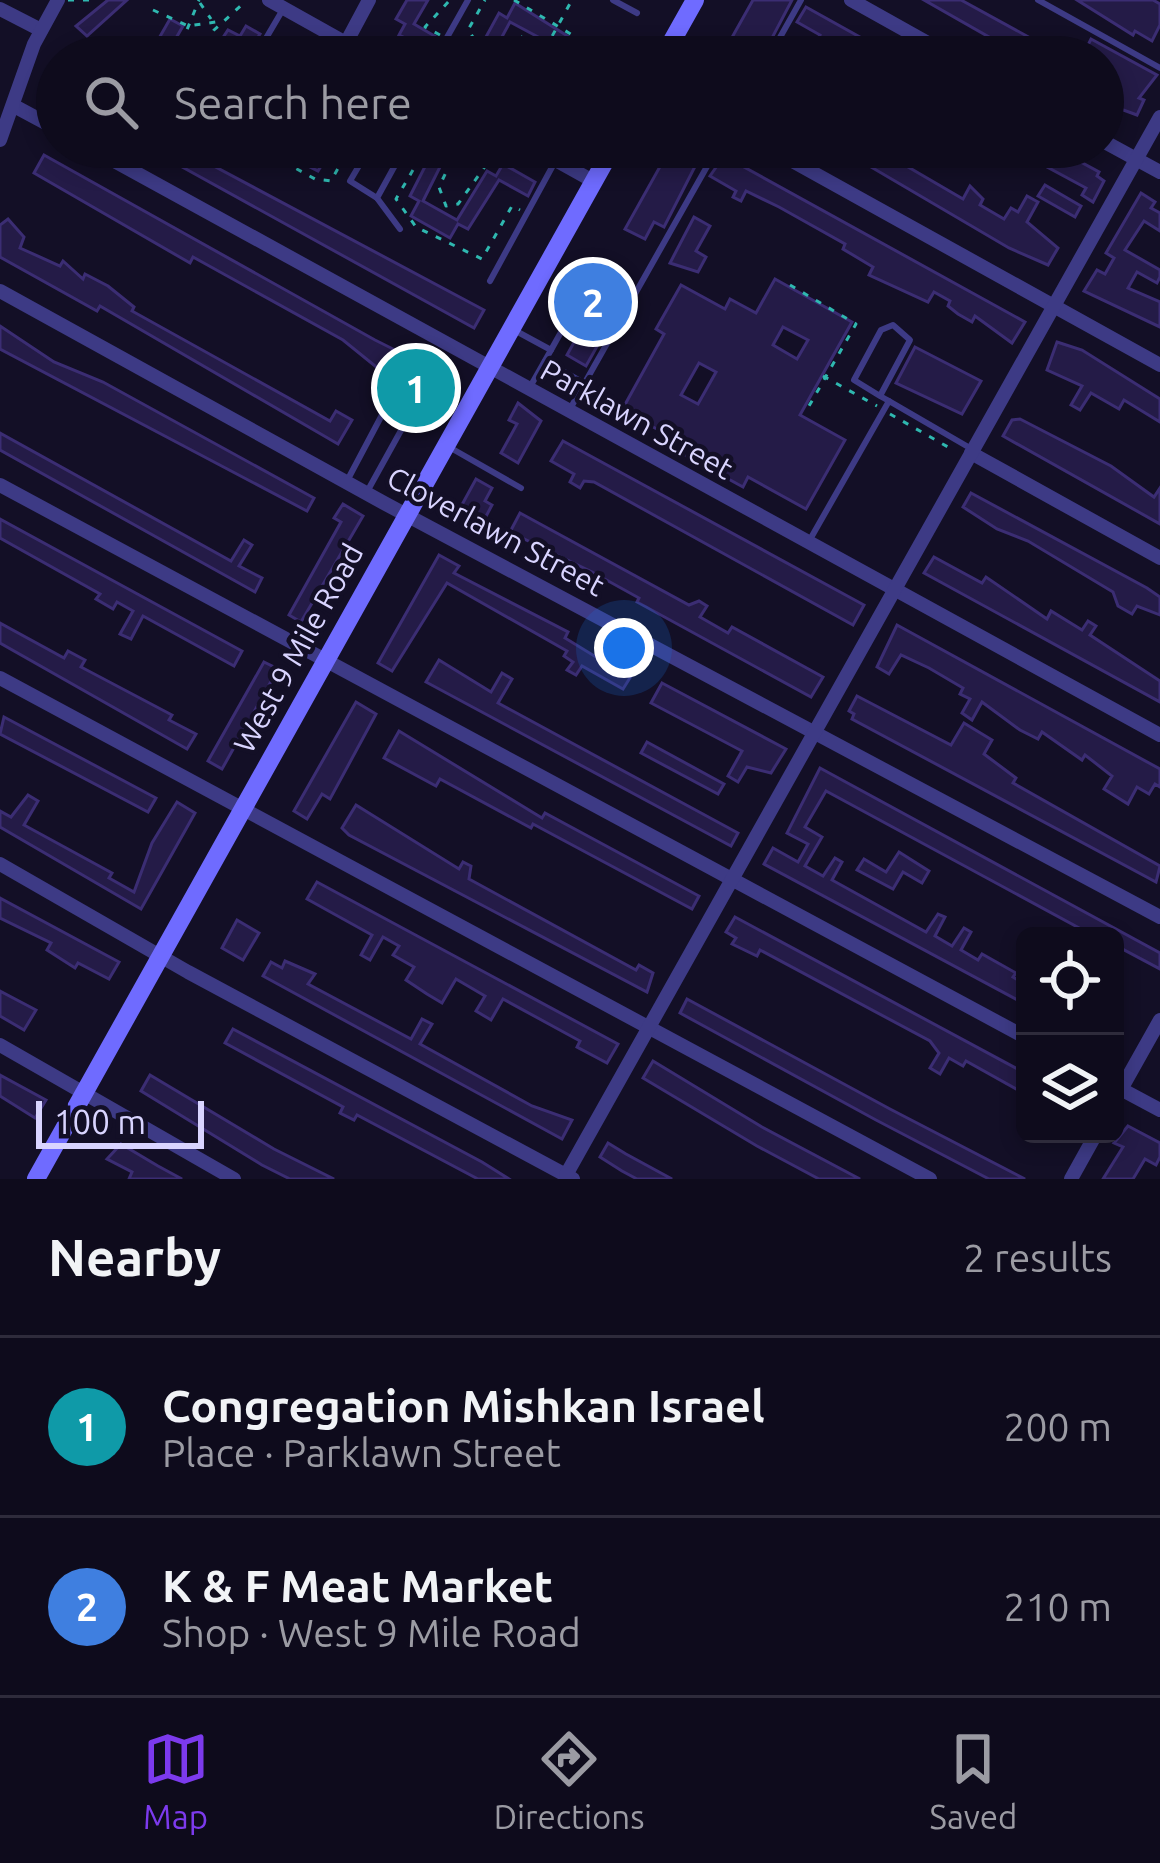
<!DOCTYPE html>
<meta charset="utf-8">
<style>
:root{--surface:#0e0b1c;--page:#1c1929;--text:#f1f3f6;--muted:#9b9ba3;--line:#2e2b3b;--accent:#7c3aed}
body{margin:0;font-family:Ubuntu,sans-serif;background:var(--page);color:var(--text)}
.controls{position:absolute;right:36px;bottom:36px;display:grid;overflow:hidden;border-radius:18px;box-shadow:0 6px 18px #0003}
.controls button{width:108px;height:108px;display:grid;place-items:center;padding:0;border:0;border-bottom:3px solid var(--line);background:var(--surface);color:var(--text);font:60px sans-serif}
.scale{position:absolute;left:36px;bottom:30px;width:168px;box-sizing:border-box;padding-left:12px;border:6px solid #d9d4ff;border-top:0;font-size:33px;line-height:42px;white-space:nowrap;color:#d9d4ff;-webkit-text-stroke:9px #130f26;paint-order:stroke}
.you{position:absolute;left:624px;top:648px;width:42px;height:42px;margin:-30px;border:9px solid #fff;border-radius:50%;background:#1a73e8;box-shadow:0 0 0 18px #1a73e833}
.badge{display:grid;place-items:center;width:78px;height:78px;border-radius:50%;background:var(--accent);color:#fff;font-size:39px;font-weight:700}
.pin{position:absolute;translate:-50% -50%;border:6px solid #fff;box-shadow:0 3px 12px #0006}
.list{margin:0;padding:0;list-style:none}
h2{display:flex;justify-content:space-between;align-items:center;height:156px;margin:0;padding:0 48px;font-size:51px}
h2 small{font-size:39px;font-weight:400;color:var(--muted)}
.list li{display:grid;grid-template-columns:78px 1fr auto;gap:36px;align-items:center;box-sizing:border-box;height:180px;padding:0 48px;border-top:3px solid var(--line)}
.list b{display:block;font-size:45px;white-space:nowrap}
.list p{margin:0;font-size:39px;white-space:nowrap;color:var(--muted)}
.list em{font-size:39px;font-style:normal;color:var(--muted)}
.icon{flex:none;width:66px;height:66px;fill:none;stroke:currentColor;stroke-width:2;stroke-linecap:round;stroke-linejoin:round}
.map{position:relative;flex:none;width:1160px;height:1179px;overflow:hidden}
.search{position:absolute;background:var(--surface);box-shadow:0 6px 18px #0003;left:36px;right:36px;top:36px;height:132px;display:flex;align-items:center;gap:30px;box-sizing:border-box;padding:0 42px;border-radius:66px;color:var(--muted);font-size:45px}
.sheet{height:516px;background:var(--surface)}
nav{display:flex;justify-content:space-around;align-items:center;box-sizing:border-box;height:168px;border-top:3px solid var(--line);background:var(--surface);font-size:33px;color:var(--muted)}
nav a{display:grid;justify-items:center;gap:6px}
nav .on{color:var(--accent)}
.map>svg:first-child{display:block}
.building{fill:#241b47;stroke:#3b2d73;stroke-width:3;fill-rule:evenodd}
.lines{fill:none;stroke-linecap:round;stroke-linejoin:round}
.path{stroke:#2fb8b0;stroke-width:3;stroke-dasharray:6 9;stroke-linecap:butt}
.lane{stroke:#3d3a85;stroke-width:6}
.street{stroke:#3d3a85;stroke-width:14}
.secondary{stroke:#6f6bff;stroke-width:18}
.labels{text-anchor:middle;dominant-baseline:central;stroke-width:9;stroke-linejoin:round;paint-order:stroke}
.street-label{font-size:30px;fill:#d9d4ff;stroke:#130f26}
</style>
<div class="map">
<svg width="1160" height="1179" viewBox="0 0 1160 1179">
<rect width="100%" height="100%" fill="#130f26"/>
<!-- building -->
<g class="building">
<polygon points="108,0 127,0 87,36 76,26"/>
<polygon points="407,0 428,0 414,24 438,38 431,50 399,35 405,24 396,19"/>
<polygon points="753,0 792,0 762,57 721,57"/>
<polygon points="924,0 961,0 1065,57 1024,57"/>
<polygon points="1077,0 1153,0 1160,4 1160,25 1152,41 1135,31 1133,35"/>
<polygon points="515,3 577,42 570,54 510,22 491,57 475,57 499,13 507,18"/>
<polygon points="806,7 883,50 880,57 857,57 830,43 827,49 816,43 820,35 797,22"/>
<polygon points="170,19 183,26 165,57 155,57 150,54"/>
<polygon points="246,26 260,34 253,45 240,38 231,54 210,57 228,30 240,36"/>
<polygon points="1091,39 1157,75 1139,98 1144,100 1137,115 1110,105 1103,117 1105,61 1086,49"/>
<polygon points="146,147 178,147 484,310 474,328"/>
<polygon points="270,147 309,149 326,158 318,171"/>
<polygon points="435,147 450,147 423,201 457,220 487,171 496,176 503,164 535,182 528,196 499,180 468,229 458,224 450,238 411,216 419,201 410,196"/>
<polygon points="671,147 705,147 664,227 654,222 645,239 625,229"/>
<polygon points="837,147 884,153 963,199 970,186 983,199 980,205 1004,219 1011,208 1018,212 1027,196 1038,202 1027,222 1058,248 1048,265 1009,248"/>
<polygon points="1010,147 1053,147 1099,172 1097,176 1104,181 1093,202 1082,195 1086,188"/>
<polygon points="44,155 375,340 393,349 380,370 343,340 193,257 190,263 34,173"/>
<polygon points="724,156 1025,322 1012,343 975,316 972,322 958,314 948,306 950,301 934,292 928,302 869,275 873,267 843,249 845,244 779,207 746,191 741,201 733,197 736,191 710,176"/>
<polygon points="1045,185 1081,206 1075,217 1038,196"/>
<polygon points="1141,193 1155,202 1151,208 1160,213 1160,231 1144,221 1125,250 1160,270 1160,277 1157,283 1137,272 1128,288 1160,302 1160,327 1084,291 1097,270 1105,274 1114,258 1106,253"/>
<polygon points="694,217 710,226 696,251 706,257 698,272 670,263"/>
<polygon points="8,219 24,237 20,248 60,266 63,261 83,279 85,274 108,286 134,307 132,311 330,421 336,411 352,420 338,444 100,306 97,311 0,257 0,225"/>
<polygon points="598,278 627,293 586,366 567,355 582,328 573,323"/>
<path d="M775,279L852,322L800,415L845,440L806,509L748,477L743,487L681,453L686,445L622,410L664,334L656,329L681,285L725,309L730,299L756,313ZM783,327L808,340L797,359L773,345ZM699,363L716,372L698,404L681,395Z"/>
<polygon points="0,326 54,362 103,382 314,498 307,511 0,349"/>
<polygon points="1057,342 1082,350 1160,399 1160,422 1124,400 1119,409 1091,393 1080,410 1071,405 1082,386 1047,370"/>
<polygon points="915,347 981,381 962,414 896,383"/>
<polygon points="416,356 444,372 416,421 388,405"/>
<polygon points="518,403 541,421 518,463 501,453 517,424 509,420"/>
<polygon points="1020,419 1111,466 1154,497 1160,488 1160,524 1003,436 1012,420"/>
<polygon points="0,433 231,561 244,540 252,545 239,566 262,578 255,592 0,450"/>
<polygon points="563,441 864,605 853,625 594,482 584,481 580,488 570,482 574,474 551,461"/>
<polygon points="476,479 492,488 485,501 492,505 483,522 458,512"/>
<polygon points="971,493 1147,588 1160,597 1160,615 1137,606 1132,614 1118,606 1113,592 1028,541 997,529 963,507"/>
<polygon points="343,504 363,516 301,622 289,615 341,522 334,518"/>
<polygon points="520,513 689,605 699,601 707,606 700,617 728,633 732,627 823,677 811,697 637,602 639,598 592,572 510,532"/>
<polygon points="0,519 242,651 234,666 143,616 131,639 120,634 133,611 117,602 113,609 96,599 100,594 0,538"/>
<polygon points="439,555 459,566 454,573 568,632 565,638 609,665 615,654 625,660 621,666 633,673 623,689 582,666 576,675 567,670 573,662 564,656 567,651 447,583 392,671 378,663"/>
<polygon points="934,557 982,583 986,577 1047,619 1051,611 1082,630 1088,621 1096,626 1090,635 1160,681 1160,702 924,573"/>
<polygon points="0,623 64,658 68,651 85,660 81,667 172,715 169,720 196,734 187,749 0,643"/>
<polygon points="897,625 1160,769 1160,787 1155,784 1149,794 1137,787 1128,804 1104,789 1112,776 1085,755 1082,760 1042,732 1038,739 1020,730 982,702 972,720 962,713 970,699 960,694 963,688 929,668 901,655 889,674 877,667"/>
<polygon points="439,660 491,692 502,673 512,679 498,703 738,833 731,846 426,682"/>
<polygon points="264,662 278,669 222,769 208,761"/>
<polygon points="662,683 786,749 771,773 747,767 738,782 728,776 742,751 651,703"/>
<polygon points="857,696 951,745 964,723 992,740 984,754 1016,778 1013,783 1160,866 1156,882 852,719 854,714 849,711"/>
<polygon points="356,702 376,714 330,799 322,794 307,819 294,811"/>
<polygon points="4,717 156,798 148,812 0,734"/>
<polygon points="399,731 542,818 545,813 699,896 692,909 533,824 531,828 440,779 436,786 384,758"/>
<polygon points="647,742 724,784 718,794 641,753"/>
<polygon points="820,768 1160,953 1160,969 1115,945 1115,936 1094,936 826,791 805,827 822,837 805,866 823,876 835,858 842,862 832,880 926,932 938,914 945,917 935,936 952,946 964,928 971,932 961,950 978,960 982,954 1016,973 1013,977 1025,984 1025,1004 764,864 773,848 798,862 808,844 787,833"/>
<polygon points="28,795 38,801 24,825 112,873 109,878 134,892 152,843 177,802 195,813 141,909 0,827 0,811 11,817"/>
<polygon points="356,805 459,869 463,862 471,866 469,879 636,970 639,965 653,973 647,992 349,835 342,828"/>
<polygon points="899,852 929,871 922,883 903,872 893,889 857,870 864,859 886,872"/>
<polygon points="317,882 618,1044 607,1063 577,1047 580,1041 503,999 491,1020 476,1011 485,996 456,979 442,1003 427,994 406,980 414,967 393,955 399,946 383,937 370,960 361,955 372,935 307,899"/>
<polygon points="0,898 119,962 109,979 78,963 75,968 47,950 51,943 0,918"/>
<polygon points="735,917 1025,1073 1025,1094 966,1061 963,1066 949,1058 940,1074 930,1068 939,1053 930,1041 760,950 757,956 732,944 736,938 726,932"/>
<polygon points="237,920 259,933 243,960 222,948"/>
<polygon points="285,961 315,974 308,984 411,1039 422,1019 432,1024 420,1044 532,1106 572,1120 562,1139 263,976 271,962 282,968"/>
<polygon points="0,991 36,1010 24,1030 0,1016"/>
<polygon points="687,999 890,1109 1025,1179 989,1179 876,1120 680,1013"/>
<polygon points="233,1029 482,1162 509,1179 478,1179 357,1115 354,1120 340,1113 343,1107 225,1043"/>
<polygon points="653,1061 762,1127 860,1179 819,1179 757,1146 643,1078"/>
<polygon points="0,1075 46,1100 35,1118 0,1096"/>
<polygon points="150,1075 274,1149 334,1179 290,1179 262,1165 141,1091"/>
<polygon points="1128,1126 1160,1143 1160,1157 1156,1165 1145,1159 1133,1179 1103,1179 1123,1147 1114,1143"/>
<polygon points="608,1143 626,1154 672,1179 637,1179 622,1171 600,1157"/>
<polygon points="121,1144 158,1166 182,1179 129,1179 132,1172 107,1159"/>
</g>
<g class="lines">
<!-- path -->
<g class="path">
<polyline points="68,0 91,0"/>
<polyline points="514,0 609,57"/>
<polyline points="200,3 211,19"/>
<polyline points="153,10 188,26 223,21"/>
<polyline points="440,35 425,27 450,0"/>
<polyline points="453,43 467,51 475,40 468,30 485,0"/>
<polyline points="114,49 121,57"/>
<polyline points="545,49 572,0"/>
<polyline points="176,57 199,0"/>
<polyline points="199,57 214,30 245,2"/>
<polyline points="315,57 321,45"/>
<polyline points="503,57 508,42 520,36 549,57"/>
<polyline points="257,147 315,179 331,181 350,147"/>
<polyline points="318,147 340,162"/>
<polyline points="417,147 424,151 396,199 416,227 482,259 512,206 520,210"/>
<polyline points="458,147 439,187 446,206 458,204 499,147"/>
<polyline points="459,148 481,162"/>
<polyline points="790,285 856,324 805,413"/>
<polyline points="823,376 877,406"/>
<polyline points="890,414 955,451"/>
</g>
<!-- lane -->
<g class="lane">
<polyline points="613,0 637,13"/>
<polyline points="1038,0 1160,68"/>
<polyline points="255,57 282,11"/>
<polyline points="436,57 468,0"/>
<polyline points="769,57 801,0"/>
<polyline points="370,147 350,181 377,198"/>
<polyline points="400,229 377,198 404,149 400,147"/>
<polyline points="490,281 563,147"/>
<polyline points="516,331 551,350 530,387"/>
<polyline points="551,350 565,325"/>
<polyline points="545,361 579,380"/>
<polyline points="880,396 854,380 881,330 893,325 910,340 880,396 889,401"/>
<polyline points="570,409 718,147"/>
<polyline points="449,447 521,488"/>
<polyline points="348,479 383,413 404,425 368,490"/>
<polyline points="808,543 889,401 970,448"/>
</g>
<!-- street -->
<g class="street">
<polyline points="269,0 371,57"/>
<polyline points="851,0 953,57"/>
<polyline points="0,9 41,30"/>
<polyline points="346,43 369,0"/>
<polyline points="16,107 57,129"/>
<polyline points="0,140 34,44 58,0"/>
<polyline points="1103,141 1160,172"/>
<polyline points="89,147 1160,735"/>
<polyline points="532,147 593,181"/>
<polyline points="767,147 1160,365"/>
<polyline points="0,291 384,503 1160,917"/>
<polyline points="971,453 1160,558"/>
<polyline points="0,485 1025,1037"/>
<polyline points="0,678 930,1179"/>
<polyline points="0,864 188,972 573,1179"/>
<polyline points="0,1045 234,1179"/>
<polyline points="1117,1087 1160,1110"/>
<polyline points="1115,1100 1160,1020"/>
<polyline points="566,1175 1160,117"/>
<polyline points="1071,1179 1096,1134"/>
</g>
<!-- secondary -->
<g class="secondary">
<polyline points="663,57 695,0"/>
<polyline points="36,1179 613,147"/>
</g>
</g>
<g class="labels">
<!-- street labels -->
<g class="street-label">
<text transform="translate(637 419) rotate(29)">Parklawn Street</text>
<text transform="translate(496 531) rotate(28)">Cloverlawn Street</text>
<text transform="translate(298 648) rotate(-61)">West 9 Mile Road</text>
</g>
</g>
</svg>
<div class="controls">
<button><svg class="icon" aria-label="locate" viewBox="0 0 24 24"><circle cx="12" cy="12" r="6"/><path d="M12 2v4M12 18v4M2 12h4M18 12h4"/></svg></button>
<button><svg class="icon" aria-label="layers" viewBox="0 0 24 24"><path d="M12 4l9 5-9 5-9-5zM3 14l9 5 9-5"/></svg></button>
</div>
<div class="scale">100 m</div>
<div class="you"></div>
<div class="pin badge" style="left:416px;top:388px;background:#0f9aa8">1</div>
<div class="pin badge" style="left:593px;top:302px;background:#3f7fe0">2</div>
<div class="search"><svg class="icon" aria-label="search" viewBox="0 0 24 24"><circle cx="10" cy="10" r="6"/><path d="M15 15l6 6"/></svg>Search here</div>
</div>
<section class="sheet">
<h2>Nearby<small>2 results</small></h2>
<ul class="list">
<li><span class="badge" style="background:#0f9aa8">1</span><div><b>Congregation Mishkan Israel</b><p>Place · Parklawn Street</p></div><em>200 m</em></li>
<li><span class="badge" style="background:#3f7fe0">2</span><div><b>K &amp; F Meat Market</b><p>Shop · West 9 Mile Road</p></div><em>210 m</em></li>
</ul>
</section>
<nav>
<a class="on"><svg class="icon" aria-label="map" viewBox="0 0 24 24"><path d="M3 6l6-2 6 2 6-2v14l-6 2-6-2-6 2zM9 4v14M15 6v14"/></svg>Map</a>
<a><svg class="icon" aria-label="directions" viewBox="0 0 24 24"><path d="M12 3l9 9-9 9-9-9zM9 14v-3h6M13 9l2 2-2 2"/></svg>Directions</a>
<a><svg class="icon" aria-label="saved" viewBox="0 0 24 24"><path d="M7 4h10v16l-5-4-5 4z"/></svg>Saved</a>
</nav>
